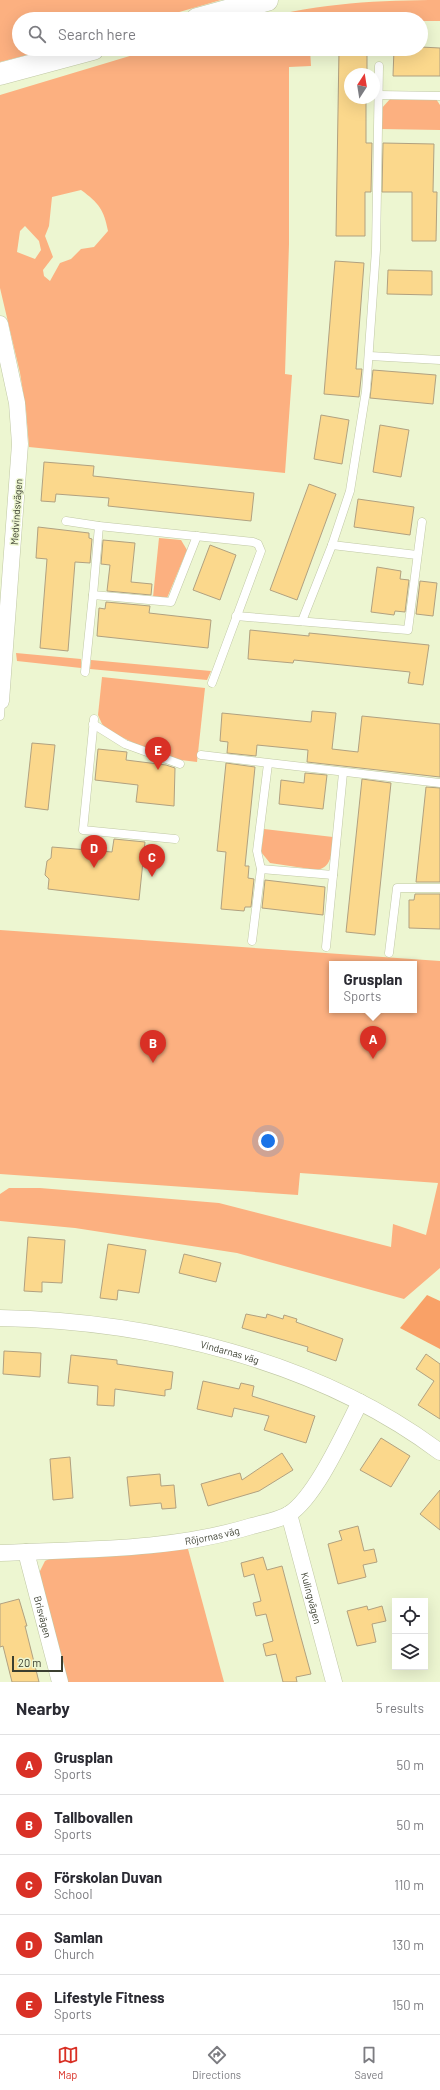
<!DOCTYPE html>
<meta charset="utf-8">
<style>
:root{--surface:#fff;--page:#f7f7f7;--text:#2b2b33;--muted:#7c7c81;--line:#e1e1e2;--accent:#d93025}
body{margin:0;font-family:Barlow,sans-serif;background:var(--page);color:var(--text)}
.controls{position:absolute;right:12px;bottom:12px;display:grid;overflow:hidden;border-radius:0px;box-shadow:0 4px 16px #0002}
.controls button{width:36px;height:36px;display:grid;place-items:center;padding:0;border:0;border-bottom:1px solid var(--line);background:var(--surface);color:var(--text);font:20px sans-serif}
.compass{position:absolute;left:344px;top:68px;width:36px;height:36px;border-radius:50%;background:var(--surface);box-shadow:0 4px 16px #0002;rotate:12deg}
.scale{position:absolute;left:12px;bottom:10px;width:51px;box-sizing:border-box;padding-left:4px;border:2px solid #3b3f30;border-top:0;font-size:11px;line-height:14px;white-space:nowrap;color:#3b3f30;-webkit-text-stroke:3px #edf6d1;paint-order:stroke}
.you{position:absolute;left:268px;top:1141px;width:14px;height:14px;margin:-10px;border:3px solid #fff;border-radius:50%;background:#1a73e8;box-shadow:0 0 0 6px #1a73e833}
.badge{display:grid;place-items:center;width:26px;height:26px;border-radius:50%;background:var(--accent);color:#fff;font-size:13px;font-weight:700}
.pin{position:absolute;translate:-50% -33px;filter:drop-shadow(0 1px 2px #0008)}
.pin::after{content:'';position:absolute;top:21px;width:14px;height:12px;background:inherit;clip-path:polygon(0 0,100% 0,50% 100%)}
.popup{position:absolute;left:329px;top:961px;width:88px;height:52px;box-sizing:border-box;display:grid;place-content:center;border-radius:0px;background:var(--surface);filter:drop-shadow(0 1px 3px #0005);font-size:13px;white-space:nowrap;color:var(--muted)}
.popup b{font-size:15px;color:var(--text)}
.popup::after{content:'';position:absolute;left:50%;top:100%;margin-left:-8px;border:8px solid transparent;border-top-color:var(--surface)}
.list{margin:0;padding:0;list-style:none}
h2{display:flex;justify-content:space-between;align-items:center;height:52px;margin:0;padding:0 16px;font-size:17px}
h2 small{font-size:13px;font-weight:400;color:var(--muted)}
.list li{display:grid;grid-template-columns:26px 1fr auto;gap:12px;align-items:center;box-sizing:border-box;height:60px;padding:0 16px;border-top:1px solid var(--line)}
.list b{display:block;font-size:15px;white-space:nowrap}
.list p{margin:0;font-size:13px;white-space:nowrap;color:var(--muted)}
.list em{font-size:13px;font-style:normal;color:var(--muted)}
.icon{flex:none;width:22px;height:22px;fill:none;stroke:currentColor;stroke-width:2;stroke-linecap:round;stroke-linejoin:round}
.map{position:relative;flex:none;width:440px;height:1682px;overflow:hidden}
.search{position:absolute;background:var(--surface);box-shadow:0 4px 16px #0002;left:12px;right:12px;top:12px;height:44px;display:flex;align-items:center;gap:10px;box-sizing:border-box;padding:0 14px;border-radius:22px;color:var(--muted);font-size:15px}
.sheet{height:352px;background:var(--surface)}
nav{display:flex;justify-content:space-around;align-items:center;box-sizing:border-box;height:56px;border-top:1px solid var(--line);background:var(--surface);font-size:11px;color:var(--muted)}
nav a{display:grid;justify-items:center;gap:2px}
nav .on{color:var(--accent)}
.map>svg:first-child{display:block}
.green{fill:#fcb080;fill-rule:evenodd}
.forest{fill:#f9a167}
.building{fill:#fbd88c;stroke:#b1a180}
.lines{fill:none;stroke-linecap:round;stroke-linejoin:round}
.lane-casing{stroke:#c0c8a5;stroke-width:9}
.street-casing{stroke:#c0c8a5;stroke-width:17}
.secondary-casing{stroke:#c0c8a5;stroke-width:23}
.lane{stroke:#fff;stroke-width:8}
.street{stroke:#fff;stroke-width:16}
.secondary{stroke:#fff;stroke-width:22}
.labels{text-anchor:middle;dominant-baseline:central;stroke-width:3;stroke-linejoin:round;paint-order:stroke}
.street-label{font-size:10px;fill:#3b3f30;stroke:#edf6d1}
</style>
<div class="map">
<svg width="440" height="1682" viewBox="0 0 440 1682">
<rect width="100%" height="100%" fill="#edf6d1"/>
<!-- green -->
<g class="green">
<polygon points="0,0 221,0 155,19 19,19 19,49 50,49 0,62"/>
<path d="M440,0V21H421V19H261C319,3 381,0 440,0Z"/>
<path d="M153,49H310L311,66L289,67V244L285,374L292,375L285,473L29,447L26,410L20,373L0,288V95ZM81,190C99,203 104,210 108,231L94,247L81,249L71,259L60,263L50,281L44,276L43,270L53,257L45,236L49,226L52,197ZM25,226L39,241L41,250L35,259L17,252L20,231Z"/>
<polygon points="391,98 436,99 440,105 440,130 381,129 381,109"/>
<polygon points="159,538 181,540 187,550 167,598 153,597"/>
<polygon points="16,653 81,659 81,668 17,661"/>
<polygon points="91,660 211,671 207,680 90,669"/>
<polygon points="102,677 205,688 197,762 165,758 111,732 102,724 98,715"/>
<path d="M264,829L333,837C332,850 333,867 317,870L270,863L261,852Z"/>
<path d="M0,930L440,961V1268L404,1299L237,1253L75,1228L0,1221V1194L9,1188H40L219,1203L391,1247L393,1224L426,1235L438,1183L300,1173L298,1195L0,1174ZM332,964H414V1010H332Z"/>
<polygon points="188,1549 224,1682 67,1682 39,1573 45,1561 53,1557"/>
</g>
<!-- forest -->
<polygon class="forest" points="427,1295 440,1301 440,1349 400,1328"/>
<!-- building -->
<g class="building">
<polygon points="421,47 440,48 440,76 393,76 394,49 421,49"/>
<polygon points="339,49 367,49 367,74 350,74 350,98 366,98 366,143 372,143 371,192 365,192 365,236 336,236"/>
<polygon points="383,143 434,144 433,192 437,192 436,241 412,241 412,192 382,192"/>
<polygon points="335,261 364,263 356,369 362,369 359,397 324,394"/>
<polygon points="388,270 432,271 432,295 387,294"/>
<polygon points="373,370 436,375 433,404 370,398"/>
<polygon points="321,415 349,420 342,464 314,459"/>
<polygon points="380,425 409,430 401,477 373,472"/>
<polygon points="44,462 94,466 93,476 254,493 251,521 108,506 109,498 56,494 55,502 41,501"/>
<polygon points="309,484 336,494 297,600 270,590"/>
<polygon points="358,499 414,507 410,535 354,527"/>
<polygon points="38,527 89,533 89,538 92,539 90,563 75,562 68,651 40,648 47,559 36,558"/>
<polygon points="103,540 135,543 131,582 152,584 151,595 107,591 110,565 101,564"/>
<polygon points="210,545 236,555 220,600 193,590"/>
<polygon points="377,567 401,571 400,579 409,580 405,612 395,611 394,615 371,612"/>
<polygon points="420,581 437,583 433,616 416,614"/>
<polygon points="106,602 150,606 149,613 211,620 208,648 97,636 99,608 105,609"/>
<polygon points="250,630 309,636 309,633 429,645 423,685 408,683 410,672 294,660 293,663 248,659"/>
<polygon points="312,711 336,713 332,749 358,752 362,716 440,724 440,777 307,762 308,750 257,745 256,756 227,753 228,742 220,741 222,713 311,722"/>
<polygon points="32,743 55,745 48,810 25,807"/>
<polygon points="98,749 127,752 126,760 166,765 175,768 174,806 136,802 138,785 95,780"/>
<polygon points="226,763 255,767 245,866 249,866 248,878 254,879 251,907 245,907 244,911 221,909 226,852 217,851"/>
<polygon points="305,773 327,775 323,809 279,804 281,780 304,783"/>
<polygon points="362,779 391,783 375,935 346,932"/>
<polygon points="426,787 440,788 440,882 416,882"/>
<polygon points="114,839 145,842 139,900 48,889 49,879 45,875 47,861 51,858 52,847 112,852"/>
<polygon points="265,880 325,887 323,915 262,908"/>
<polygon points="415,894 440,894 440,929 409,928 409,900 414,900"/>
<polygon points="28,1237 65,1240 62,1283 42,1282 42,1292 24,1291"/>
<polygon points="108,1244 146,1250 139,1293 118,1290 117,1300 100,1298"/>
<polygon points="184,1254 221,1263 216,1282 179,1273"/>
<polygon points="246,1314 266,1318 267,1314 283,1319 284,1315 297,1319 296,1322 343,1339 336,1361 307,1351 308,1347 242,1328"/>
<polygon points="4,1351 41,1353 40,1377 3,1374"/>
<polygon points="426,1354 440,1364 440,1419 418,1405 434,1381 416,1369"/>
<polygon points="71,1355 117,1360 117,1364 173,1372 171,1389 165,1390 165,1396 115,1389 114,1406 97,1405 98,1386 68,1383"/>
<polygon points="203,1381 239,1389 241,1383 254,1386 252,1396 315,1416 306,1443 264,1430 269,1416 234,1408 232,1417 197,1409"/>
<polygon points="381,1438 410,1456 391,1487 360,1470"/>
<polygon points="282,1453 293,1470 259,1491 208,1506 201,1484 240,1473 242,1480"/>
<polygon points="70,1457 73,1498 53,1500 50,1459"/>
<polygon points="160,1474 161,1486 174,1485 176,1508 162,1509 161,1503 130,1506 127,1477"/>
<polygon points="440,1490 440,1530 420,1514"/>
<polygon points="358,1526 364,1551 374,1549 377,1562 363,1565 366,1577 338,1584 328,1544 342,1540 339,1531"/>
<polygon points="263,1557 267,1570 282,1566 300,1634 311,1674 296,1677 297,1682 283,1682 276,1654 266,1656 263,1644 273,1641 266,1614 256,1616 253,1603 261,1601 254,1574 244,1577 241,1563"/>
<polygon points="19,1599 27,1626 25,1626 39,1682 12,1682 3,1646 0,1647 0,1604"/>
<polygon points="367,1606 368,1610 382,1606 386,1621 372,1624 376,1642 357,1646 347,1611"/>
</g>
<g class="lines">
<defs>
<g id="lane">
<polyline points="379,95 440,96"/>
<polyline points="370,356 440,360"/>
<polyline points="66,521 99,526 253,542 258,544 261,551 212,683"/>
<polyline points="99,526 93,595 171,602 197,536"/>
<polyline points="332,545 417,555"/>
<polyline points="236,616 408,630 422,522"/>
<polyline points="302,621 332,545 350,491 366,391 376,250 379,66"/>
<polyline points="85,672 93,595"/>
<polyline points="0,716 1,701"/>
<polyline points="94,719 83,830 175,839"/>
<polyline points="93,724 125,744 180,764"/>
<polyline points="201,755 440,783"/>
<polyline points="261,869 333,875"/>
<polyline points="252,941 261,869 257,851 268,764"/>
<polyline points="326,947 343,773"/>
<polyline points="389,953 397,888 440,888"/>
</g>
<g id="street">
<polyline points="0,324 17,403 20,444 1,701"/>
<path id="s1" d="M0,1318C151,1321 317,1360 440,1452"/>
<path id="s2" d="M289,1514L334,1682"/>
<path id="s3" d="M26,1552L60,1682"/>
<path id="s4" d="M0,1553C84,1549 171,1551 252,1526C263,1523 279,1520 289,1514C316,1497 345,1431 360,1402"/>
</g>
<g id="secondary">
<polyline points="197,19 267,0"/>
<polyline points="0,74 93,49"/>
</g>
</defs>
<!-- lane casing -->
<use href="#lane" class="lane-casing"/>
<!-- street casing -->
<use href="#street" class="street-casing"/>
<!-- secondary casing -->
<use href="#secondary" class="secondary-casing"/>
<!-- lane -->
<use href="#lane" class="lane"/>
<!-- street -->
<use href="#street" class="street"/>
<!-- secondary -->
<use href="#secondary" class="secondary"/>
</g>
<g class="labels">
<!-- street labels -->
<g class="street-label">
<text transform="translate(16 512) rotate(-86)">Medvindsvägen</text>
<text stroke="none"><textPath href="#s1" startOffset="233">Vindarnas väg</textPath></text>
<text stroke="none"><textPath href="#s4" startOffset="213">Röjornas väg</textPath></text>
<text stroke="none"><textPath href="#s2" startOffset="87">Kulingvägen</textPath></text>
<text stroke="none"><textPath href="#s3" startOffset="67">Brisvägen</textPath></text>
</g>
</g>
</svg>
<div class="controls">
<button><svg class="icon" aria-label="locate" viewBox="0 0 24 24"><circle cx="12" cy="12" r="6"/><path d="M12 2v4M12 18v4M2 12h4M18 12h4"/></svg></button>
<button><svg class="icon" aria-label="layers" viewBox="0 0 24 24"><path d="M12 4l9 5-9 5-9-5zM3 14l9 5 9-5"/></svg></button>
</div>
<svg class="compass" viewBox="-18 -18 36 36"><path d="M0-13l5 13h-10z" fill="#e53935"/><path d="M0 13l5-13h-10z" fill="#7c7c81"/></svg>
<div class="scale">20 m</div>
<div class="you"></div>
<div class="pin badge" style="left:373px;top:1059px">A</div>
<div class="popup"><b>Grusplan</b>Sports</div>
<div class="pin badge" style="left:153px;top:1063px">B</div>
<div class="pin badge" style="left:152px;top:877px">C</div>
<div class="pin badge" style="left:94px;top:868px">D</div>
<div class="pin badge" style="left:158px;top:770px">E</div>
<div class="search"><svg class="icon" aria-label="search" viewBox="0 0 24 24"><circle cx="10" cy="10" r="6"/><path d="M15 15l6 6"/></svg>Search here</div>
</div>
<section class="sheet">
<h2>Nearby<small>5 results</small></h2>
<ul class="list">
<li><span class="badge">A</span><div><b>Grusplan</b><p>Sports</p></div><em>50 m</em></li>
<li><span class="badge">B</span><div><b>Tallbovallen</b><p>Sports</p></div><em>50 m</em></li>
<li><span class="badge">C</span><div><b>Förskolan Duvan</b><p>School</p></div><em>110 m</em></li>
<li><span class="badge">D</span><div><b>Samlan</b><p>Church</p></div><em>130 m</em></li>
<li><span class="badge">E</span><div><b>Lifestyle Fitness</b><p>Sports</p></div><em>150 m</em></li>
</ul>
</section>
<nav>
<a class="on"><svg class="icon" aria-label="map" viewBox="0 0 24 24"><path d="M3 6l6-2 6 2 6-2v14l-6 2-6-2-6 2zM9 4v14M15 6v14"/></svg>Map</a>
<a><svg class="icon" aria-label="directions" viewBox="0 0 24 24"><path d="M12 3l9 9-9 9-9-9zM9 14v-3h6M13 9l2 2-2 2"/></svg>Directions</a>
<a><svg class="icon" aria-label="saved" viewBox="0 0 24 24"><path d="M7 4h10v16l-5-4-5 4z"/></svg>Saved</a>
</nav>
